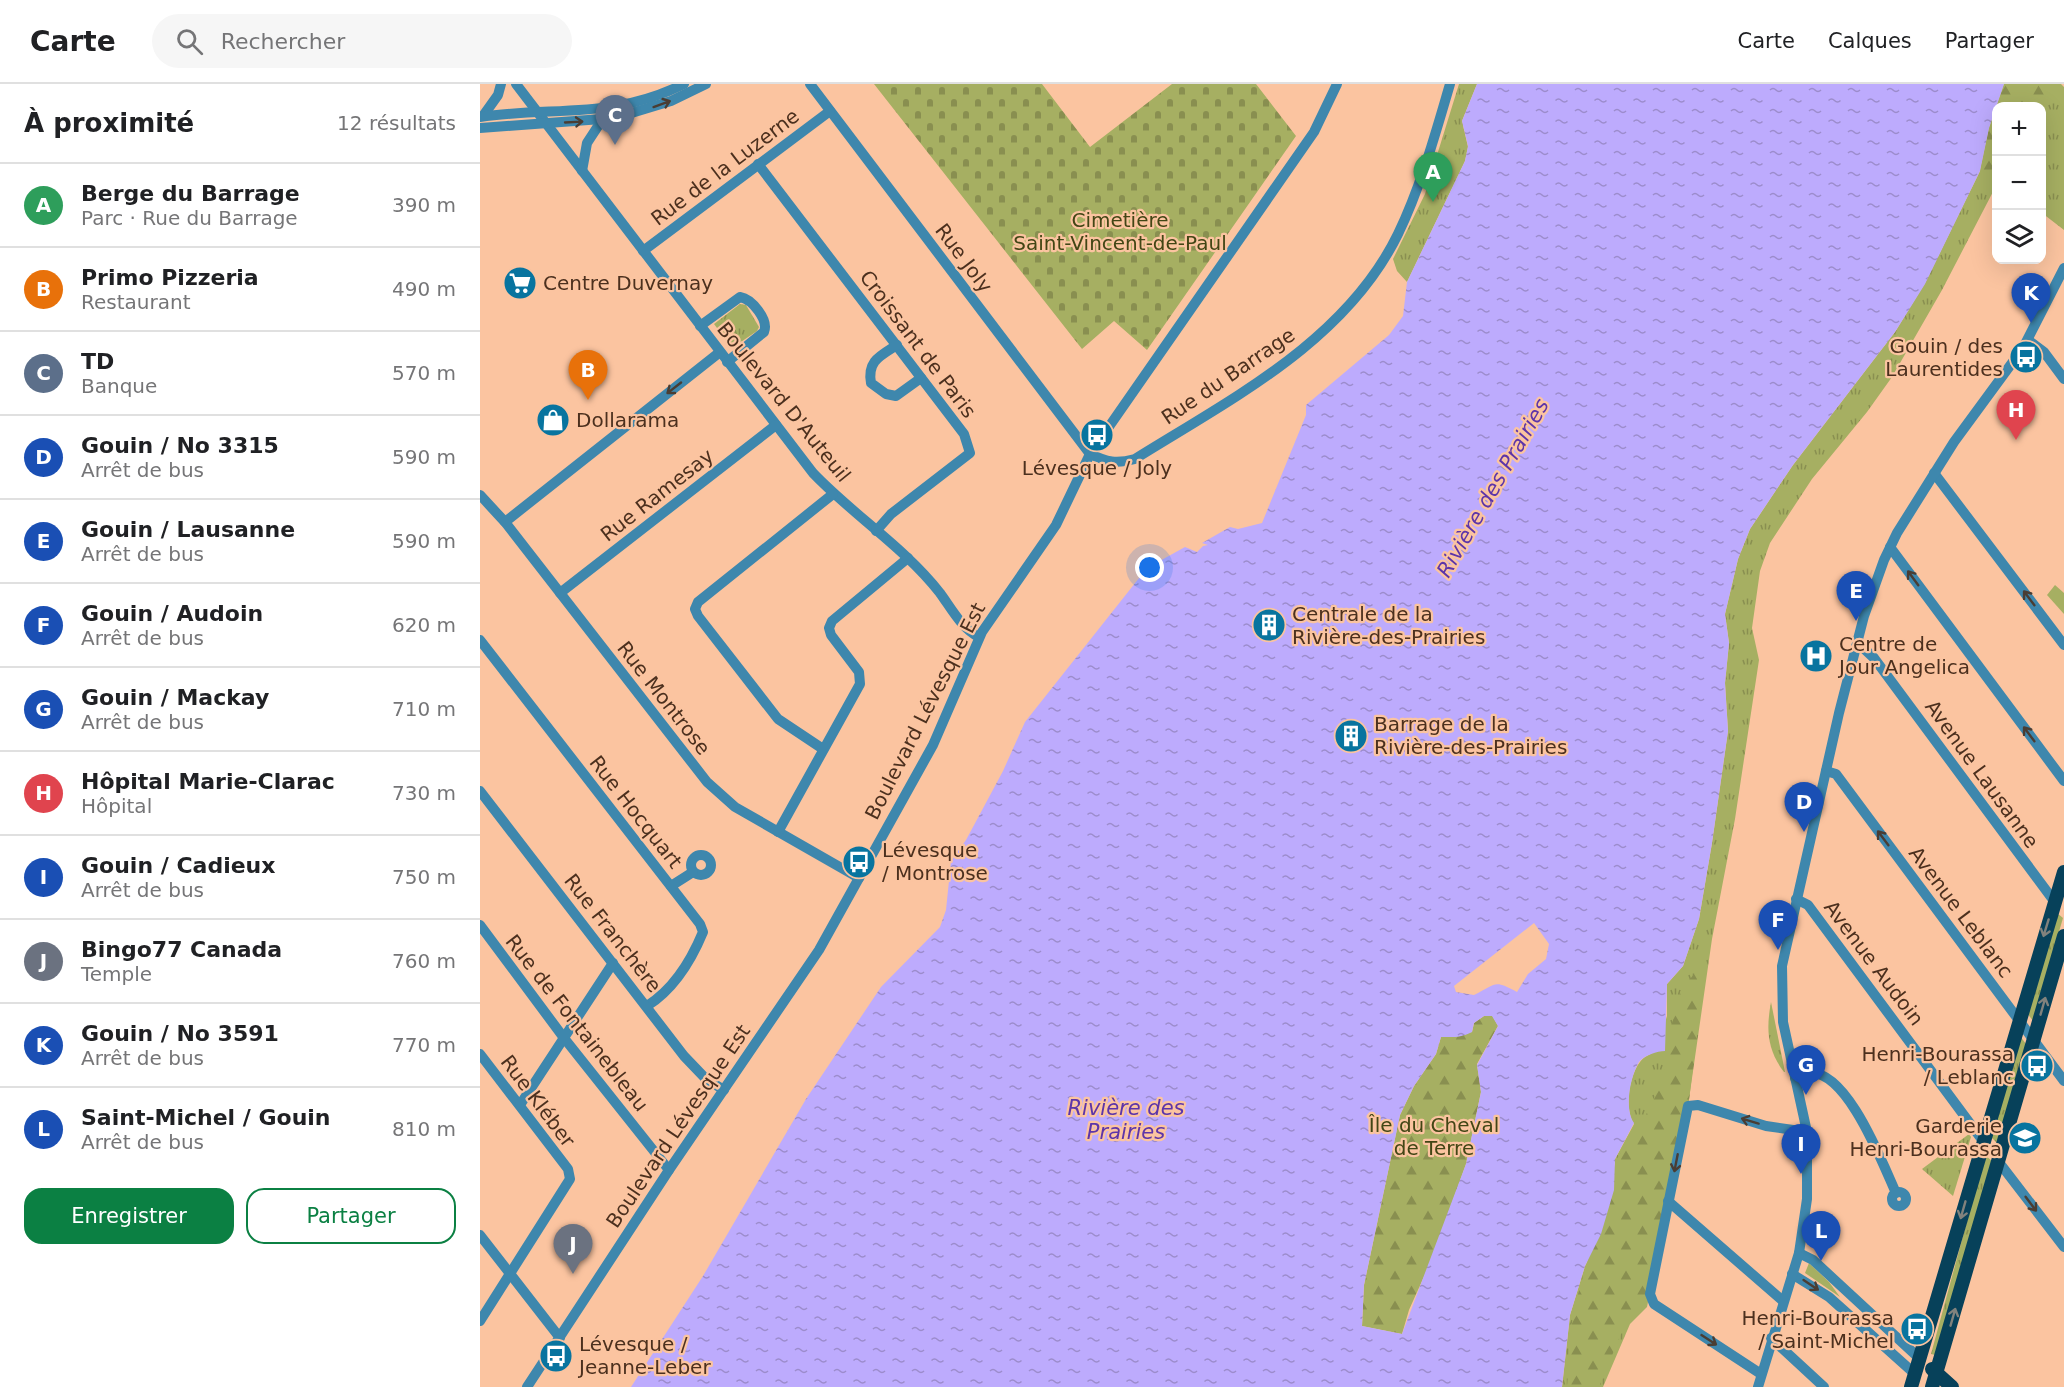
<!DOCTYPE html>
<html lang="fr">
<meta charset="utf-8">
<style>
:root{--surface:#fff;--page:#f6f6f6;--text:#202124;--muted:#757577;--line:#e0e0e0;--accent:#0b8043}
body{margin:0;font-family:"DejaVu Sans",sans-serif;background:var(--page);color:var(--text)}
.controls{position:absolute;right:18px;top:18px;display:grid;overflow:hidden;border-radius:12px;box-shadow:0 6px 24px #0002}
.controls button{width:54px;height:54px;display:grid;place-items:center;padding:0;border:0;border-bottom:2px solid var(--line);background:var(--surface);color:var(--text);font:30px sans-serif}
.you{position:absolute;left:670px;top:484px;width:21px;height:21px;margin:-15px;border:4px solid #fff;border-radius:50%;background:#1a73e8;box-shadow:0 0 0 9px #1a73e833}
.badge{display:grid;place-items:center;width:39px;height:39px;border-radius:50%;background:var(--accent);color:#fff;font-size:20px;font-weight:700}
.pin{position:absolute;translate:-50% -50px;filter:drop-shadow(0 2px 3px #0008)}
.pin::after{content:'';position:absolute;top:32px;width:21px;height:18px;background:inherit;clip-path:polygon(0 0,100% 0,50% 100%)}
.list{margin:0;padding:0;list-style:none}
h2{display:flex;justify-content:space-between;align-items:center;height:78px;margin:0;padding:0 24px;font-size:26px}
h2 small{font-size:20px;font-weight:400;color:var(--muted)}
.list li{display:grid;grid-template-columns:39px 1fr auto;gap:18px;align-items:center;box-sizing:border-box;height:84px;padding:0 24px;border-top:2px solid var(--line)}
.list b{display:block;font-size:22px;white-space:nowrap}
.list p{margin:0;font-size:20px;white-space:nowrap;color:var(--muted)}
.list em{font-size:20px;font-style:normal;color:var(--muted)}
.actions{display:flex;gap:12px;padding:18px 24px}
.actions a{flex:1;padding:14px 0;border:2px solid var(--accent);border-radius:18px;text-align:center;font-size:21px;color:var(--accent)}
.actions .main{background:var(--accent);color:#fff}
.icon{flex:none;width:33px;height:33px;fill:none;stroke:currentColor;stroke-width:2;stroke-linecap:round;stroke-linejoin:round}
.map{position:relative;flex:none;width:1584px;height:1303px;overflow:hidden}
header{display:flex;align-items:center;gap:36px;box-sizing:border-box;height:84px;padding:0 30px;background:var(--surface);border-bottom:2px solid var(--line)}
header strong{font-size:28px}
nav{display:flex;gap:33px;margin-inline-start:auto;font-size:21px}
.search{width:420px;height:54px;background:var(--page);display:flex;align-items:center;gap:15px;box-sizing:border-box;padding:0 21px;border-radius:33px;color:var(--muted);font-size:22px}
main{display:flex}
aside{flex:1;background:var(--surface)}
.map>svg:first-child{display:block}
.grass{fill:url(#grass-tufts)}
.forest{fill:url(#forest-firs)}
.cemetery{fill:url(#cemetery-stones)}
.pitch{fill:#a6af62}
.water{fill:url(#water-ripples);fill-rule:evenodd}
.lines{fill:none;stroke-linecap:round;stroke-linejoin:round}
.minor{stroke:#3e87ad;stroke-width:10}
.major{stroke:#07415a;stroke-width:14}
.oneway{stroke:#4a3d33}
.oneway2{stroke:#81827d}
.labels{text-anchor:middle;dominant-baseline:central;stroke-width:4.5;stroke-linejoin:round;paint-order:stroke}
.street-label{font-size:20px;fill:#4c301e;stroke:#fbc4a0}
.park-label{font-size:20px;fill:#424615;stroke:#fbc4a0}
.poi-label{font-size:20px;fill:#4c301e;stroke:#fbc4a0;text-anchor:start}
.water-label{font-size:21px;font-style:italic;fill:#5d35a9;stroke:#fbc4a0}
</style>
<header>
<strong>Carte</strong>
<div class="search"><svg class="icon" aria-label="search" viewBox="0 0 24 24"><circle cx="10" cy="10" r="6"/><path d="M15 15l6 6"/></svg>Rechercher</div>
<nav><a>Carte</a><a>Calques</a><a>Partager</a></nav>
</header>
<main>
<aside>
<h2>À proximité<small>12 résultats</small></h2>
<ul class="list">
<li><span class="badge" style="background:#2e9e5b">A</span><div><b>Berge du Barrage</b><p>Parc · Rue du Barrage</p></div><em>390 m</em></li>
<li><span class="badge" style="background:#e8710a">B</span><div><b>Primo Pizzeria</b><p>Restaurant</p></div><em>490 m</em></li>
<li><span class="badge" style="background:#5c6f8a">C</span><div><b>TD</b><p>Banque</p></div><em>570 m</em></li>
<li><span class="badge" style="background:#1a4fb4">D</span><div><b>Gouin / No 3315</b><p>Arrêt de bus</p></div><em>590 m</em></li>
<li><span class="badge" style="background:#1a4fb4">E</span><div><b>Gouin / Lausanne</b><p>Arrêt de bus</p></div><em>590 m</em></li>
<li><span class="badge" style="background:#1a4fb4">F</span><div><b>Gouin / Audoin</b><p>Arrêt de bus</p></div><em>620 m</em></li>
<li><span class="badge" style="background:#1a4fb4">G</span><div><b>Gouin / Mackay</b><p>Arrêt de bus</p></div><em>710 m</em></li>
<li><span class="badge" style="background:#e0444e">H</span><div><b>Hôpital Marie-Clarac</b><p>Hôpital</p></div><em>730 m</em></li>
<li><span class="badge" style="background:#1a4fb4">I</span><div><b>Gouin / Cadieux</b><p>Arrêt de bus</p></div><em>750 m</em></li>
<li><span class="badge" style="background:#6b7280">J</span><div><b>Bingo77 Canada</b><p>Temple</p></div><em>760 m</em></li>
<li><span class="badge" style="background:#1a4fb4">K</span><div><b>Gouin / No 3591</b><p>Arrêt de bus</p></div><em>770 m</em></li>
<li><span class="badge" style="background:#1a4fb4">L</span><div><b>Saint-Michel / Gouin</b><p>Arrêt de bus</p></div><em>810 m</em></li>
</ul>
<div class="actions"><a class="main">Enregistrer</a><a>Partager</a></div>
</aside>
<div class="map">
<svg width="1584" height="1303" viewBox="0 0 1584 1303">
<defs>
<pattern id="grass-tufts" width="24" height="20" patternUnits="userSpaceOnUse" patternTransform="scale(1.5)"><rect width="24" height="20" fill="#a6af62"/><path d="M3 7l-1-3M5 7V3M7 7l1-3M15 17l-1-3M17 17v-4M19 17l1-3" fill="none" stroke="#898f50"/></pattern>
<pattern id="forest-firs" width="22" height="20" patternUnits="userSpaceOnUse" patternTransform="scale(1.5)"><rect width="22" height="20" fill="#a6af62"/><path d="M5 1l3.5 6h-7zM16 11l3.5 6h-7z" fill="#898f50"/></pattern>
<pattern id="cemetery-stones" width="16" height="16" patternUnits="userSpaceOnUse" patternTransform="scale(1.5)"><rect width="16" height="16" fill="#a6af62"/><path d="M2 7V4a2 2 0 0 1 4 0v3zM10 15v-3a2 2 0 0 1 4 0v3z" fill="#898f50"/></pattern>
<pattern id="water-ripples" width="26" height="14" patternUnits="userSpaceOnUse" patternTransform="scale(1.5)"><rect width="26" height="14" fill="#bdabfd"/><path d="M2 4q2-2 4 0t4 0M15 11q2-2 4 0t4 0" fill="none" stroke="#9c8ccc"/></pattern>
</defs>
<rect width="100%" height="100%" fill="#fbc4a0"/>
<!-- grass -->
<g class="grass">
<polygon points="979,0 997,0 982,37 988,63 985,77 927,198 917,187 913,175 945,110"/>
<path d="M1524,0H1581L1584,3V146L1562,129V22H1516V102L1462,206L1412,293L1387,328L1332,395L1290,459L1280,487L1272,544L1279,576L1255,735L1232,855L1208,1022L1167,1223L1150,1240L1123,1303H1082L1090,1231L1105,1182L1121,1150L1134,1106L1135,1075L1154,1040C1144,1025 1149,992 1160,978C1163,973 1171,970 1176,967L1187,932V900L1203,882L1219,835L1232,759L1248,647L1245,599L1249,559L1245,530L1258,475L1270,445L1313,381L1415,248L1445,199L1500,87L1509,44Z"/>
<polygon points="260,220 266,221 279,243 277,247 252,264 234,240"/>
<polygon points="1577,829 1583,834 1553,937 1547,929"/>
<path d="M1291,918L1305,988H1304C1287,966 1286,945 1291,918Z"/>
<polygon points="1540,952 1546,960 1517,1059 1511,1053"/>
<polygon points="1489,1050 1491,1053 1473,1112 1442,1085"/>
<polygon points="1505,1071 1512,1077 1455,1271 1451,1270"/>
<polygon points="1329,1179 1349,1198 1360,1213 1325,1189"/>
</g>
<!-- forest -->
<g class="forest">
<polygon points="1524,0 1571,0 1564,11 1566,23 1576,32 1562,45 1562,22 1516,22 1516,96 1500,87 1509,44"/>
<polygon points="1225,886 1209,1016 1164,1222 1145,1240 1119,1303 1087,1303 1093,1228 1136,1076 1164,1035 1184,993 1185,967 1200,908 1214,890"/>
<polygon points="1012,931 1018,942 997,980 1001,1008 986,1080 951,1177 929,1226 922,1250 882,1242 884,1201 920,1031 934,1002 956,970 961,953 992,948 994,939 1004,932"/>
</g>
<!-- cemetery -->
<polygon class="cemetery" points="394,0 562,0 610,63 692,0 776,0 816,52 667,266 634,237 602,265"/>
<!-- pitch -->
<polygon class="pitch" points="1575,501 1584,509 1584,530 1567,511"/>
<!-- water -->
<path class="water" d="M997,0H1524L1509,44L1500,87L1445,200L1415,248L1313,381L1270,445L1258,475L1245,530L1249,559L1245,599L1248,647L1232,759L1219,835L1203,882L1187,900L1185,967C1177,967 1165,971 1159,978C1150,993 1144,1025 1154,1039L1135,1075L1134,1106L1121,1150L1105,1182L1090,1231L1082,1303H151L223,1192L326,1015L401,903L460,843L466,826L471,777L486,756L523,687L545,638L667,484L705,463L717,468L723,462L728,461L722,459L750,443L758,445L782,439L826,331V321L909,251L923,232L927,198L985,77L988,62L982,37ZM1054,839L1069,860L1066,875L1048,890L1037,908C1013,895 1017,900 994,911L976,908L974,902ZM1004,932H1012L1018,942L997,981L1001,1008L986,1080L922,1250L882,1242L884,1201L920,1031L934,1002L956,970L961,953C974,953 980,954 992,948L994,939Z"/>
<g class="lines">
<!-- minor -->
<g class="minor">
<path d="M36,0L333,389C373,431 424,463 460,509C471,524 482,545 499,553"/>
<path d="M330,0L610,370C627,378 636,380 655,375C751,315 866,257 918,150C941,102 955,51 970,0"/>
<polyline points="3,32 18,11 21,0"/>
<path d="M0,33C75,22 131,36 204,0"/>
<polyline points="0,44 135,34 191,17 226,0"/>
<polyline points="278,80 484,350 490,369 411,430 396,447"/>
<polyline points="102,87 107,59 122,36"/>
<polyline points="163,167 350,27"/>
<path d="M220,242L260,213C272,215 289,236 284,248L247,278"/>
<polyline points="1548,256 1564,268 1584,295"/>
<path d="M417,261C400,272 387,277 391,299L406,310L416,312L441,294"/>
<polyline points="1454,389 1584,561"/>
<polyline points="0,411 25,438 227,698 255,723 379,794"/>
<polyline points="25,438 240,268"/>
<polyline points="1410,463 1584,697"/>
<polyline points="80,509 296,341"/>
<path d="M0,556L220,840L223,848C211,877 194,905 167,922"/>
<polyline points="1377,558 1394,574 1574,817"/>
<polyline points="343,665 298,635 218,532 215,525 218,518 353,410"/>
<polyline points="1346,687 1356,690 1584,997"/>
<polyline points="0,707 204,972 226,995 244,1006"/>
<polyline points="298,748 380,600 379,588 351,551 349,544 352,537 428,474"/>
<circle cx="221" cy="781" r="10"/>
<polyline points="191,802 213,788"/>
<polyline points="1316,815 1328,821 1503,1057"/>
<polyline points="0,841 84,954 189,1086"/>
<polyline points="0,970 88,1085 90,1095 0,1237"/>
<path d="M1315,994C1319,992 1324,989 1328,989C1367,984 1403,1081 1416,1109"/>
<polyline points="40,1021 133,879"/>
<polyline points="1518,1077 1584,1163"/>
<circle cx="1419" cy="1115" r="7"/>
<polyline points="1188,1117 1303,1217"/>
<polyline points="0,1151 80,1254"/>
<polyline points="1319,1169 1333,1176 1439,1274"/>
<polyline points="1312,1190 1349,1213 1435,1290"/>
<polyline points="1291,1254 1344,1303"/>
<polyline points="1281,1290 1174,1220 1170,1210 1208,1022 1218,1021 1286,1042 1327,1048"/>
<polyline points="47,1303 189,1086 339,866 453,661 502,548 576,441 610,370 834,48 857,0"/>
<polyline points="1278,1303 1319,1169 1327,1115 1327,1048 1303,938 1302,882 1359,629 1384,532 1404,476 1417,449 1474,358 1543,264 1584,184"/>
</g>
<!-- major -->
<g class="major">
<polyline points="1452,1285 1472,1303"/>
<polyline points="1431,1303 1584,788"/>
<polyline points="1452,1303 1584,852"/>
</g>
</g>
<!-- one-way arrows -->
<defs><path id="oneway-shaft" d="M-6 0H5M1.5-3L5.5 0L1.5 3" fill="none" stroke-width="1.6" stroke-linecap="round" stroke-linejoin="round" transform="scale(1.5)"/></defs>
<g class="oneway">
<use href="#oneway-shaft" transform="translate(182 20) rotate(-20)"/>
<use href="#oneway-shaft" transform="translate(94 38) rotate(-3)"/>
<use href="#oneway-shaft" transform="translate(194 304) rotate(142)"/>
<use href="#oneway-shaft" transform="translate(1433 494) rotate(-126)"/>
<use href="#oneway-shaft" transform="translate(1549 514) rotate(-127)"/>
<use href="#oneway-shaft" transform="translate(1549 650) rotate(-127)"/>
<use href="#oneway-shaft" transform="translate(1403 754) rotate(-127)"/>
<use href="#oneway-shaft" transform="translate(1270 1037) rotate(-163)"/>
<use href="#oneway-shaft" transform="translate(1196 1079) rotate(101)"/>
<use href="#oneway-shaft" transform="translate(1551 1120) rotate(53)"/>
<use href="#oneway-shaft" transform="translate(1331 1201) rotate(34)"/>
<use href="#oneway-shaft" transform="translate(1229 1256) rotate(33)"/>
</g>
<g class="oneway2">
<use href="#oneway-shaft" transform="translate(1566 844) rotate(107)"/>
<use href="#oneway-shaft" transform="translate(1563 922) rotate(-74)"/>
<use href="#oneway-shaft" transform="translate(1483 1126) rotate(106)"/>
<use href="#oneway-shaft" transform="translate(1473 1233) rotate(-74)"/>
</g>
<!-- icons -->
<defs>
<symbol id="supermarket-disc" viewBox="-11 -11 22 22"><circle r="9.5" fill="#08749f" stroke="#fbc4a0"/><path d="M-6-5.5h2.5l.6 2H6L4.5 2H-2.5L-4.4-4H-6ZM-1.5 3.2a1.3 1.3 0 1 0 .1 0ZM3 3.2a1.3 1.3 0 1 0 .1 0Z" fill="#fff"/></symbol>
<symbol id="bus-disc" viewBox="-11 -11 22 22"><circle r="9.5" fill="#08749f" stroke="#fbc4a0"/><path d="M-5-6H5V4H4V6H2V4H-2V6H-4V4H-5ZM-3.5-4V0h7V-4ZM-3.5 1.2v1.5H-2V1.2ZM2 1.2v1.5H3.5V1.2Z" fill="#fff"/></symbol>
<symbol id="shop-disc" viewBox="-11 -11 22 22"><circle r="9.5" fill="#08749f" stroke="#fbc4a0"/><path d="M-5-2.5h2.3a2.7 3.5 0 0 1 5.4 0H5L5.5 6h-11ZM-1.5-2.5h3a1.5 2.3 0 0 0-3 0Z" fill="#fff"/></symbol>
<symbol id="building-disc" viewBox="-11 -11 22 22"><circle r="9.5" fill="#08749f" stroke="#fbc4a0"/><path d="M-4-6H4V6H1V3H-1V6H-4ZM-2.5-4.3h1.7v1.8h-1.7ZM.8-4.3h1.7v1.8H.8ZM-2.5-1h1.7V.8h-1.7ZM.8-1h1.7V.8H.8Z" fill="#fff"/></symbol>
<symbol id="hospital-disc" viewBox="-11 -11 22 22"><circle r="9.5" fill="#08749f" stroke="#fbc4a0"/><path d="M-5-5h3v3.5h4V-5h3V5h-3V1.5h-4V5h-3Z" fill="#fff"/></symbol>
<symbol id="school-disc" viewBox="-11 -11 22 22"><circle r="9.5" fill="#08749f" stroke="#fbc4a0"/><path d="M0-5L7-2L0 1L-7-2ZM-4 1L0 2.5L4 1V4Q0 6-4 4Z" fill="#fff"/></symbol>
</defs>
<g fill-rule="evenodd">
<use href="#supermarket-disc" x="21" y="180" width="38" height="38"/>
<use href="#bus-disc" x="1527" y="254" width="38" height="38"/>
<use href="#shop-disc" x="54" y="317" width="38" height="38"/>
<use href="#bus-disc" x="598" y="332" width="38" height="38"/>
<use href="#building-disc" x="770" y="522" width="38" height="38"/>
<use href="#hospital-disc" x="1317" y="553" width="38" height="38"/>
<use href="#building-disc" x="852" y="633" width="38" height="38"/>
<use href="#bus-disc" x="360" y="759" width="38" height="38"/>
<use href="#bus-disc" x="1538" y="963" width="38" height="38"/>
<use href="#school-disc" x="1526" y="1035" width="38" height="38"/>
<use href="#bus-disc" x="1418" y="1226" width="38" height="38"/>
<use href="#bus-disc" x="57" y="1253" width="38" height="38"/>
</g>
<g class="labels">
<!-- street labels -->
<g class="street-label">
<text transform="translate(245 83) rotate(-37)">Rue de la Luzerne</text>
<text transform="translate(484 174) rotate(53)">Rue Joly</text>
<text transform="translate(438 260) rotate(53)">Croissant de Paris</text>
<text transform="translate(748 292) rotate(-34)">Rue du Barrage</text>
<text transform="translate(304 318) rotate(51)">Boulevard D'Auteuil</text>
<text transform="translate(177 411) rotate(-38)">Rue Ramesay</text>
<text transform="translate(184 614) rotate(52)">Rue Montrose</text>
<text transform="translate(445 627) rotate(-63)">Boulevard Lévesque Est</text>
<text transform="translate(1502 690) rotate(54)">Avenue Lausanne</text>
<text transform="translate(156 728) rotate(52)">Rue Hocquart</text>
<text transform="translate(1481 828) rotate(53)">Avenue Leblanc</text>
<text transform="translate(133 849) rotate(52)">Rue Franchère</text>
<text transform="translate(1394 879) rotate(53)">Avenue Audoin</text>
<text transform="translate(97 939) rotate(52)">Rue de Fontainebleau</text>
<text transform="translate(58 1017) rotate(53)">Rue Kléber</text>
<text transform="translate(198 1042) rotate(-56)">Boulevard Lévesque Est</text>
</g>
<!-- park labels -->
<g class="park-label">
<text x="640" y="136">Cimetière<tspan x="640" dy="23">Saint-Vincent-de-Paul</tspan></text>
<text x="954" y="1041">Île du Cheval<tspan x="954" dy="23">de Terre</tspan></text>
</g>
<!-- poi labels -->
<g class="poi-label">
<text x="63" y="199">Centre Duvernay</text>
<text x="1523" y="262" text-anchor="end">Gouin / des<tspan x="1523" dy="23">Laurentides</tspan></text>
<text x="96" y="336">Dollarama</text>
<text x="617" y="384" text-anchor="middle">Lévesque / Joly</text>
<text x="812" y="530">Centrale de la<tspan x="812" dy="23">Rivière-des-Prairies</tspan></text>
<text x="1359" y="560">Centre de<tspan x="1359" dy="23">Jour Angelica</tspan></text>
<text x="894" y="640">Barrage de la<tspan x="894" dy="23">Rivière-des-Prairies</tspan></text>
<text x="402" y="766">Lévesque<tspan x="402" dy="23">/ Montrose</tspan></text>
<text x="1534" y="970" text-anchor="end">Henri-Bourassa<tspan x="1534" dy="23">/ Leblanc</tspan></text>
<text x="1522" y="1042" text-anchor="end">Garderie<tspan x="1522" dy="23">Henri-Bourassa</tspan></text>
<text x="1414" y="1234" text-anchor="end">Henri-Bourassa<tspan x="1414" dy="23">/ Saint-Michel</tspan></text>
<text x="99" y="1260">Lévesque /<tspan x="99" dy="23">Jeanne-Leber</tspan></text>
</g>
<!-- water labels -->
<g class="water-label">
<text transform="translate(1013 404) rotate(-60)">Rivière des Prairies</text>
<text x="646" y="1024">Rivière des<tspan x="646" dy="24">Prairies</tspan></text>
</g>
</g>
</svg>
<div class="controls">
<button>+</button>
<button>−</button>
<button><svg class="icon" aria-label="layers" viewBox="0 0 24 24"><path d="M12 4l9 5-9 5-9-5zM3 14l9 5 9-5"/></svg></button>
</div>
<div class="you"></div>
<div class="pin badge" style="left:953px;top:118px;background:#2e9e5b">A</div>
<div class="pin badge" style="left:108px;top:316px;background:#e8710a">B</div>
<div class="pin badge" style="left:135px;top:61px;background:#5c6f8a">C</div>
<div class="pin badge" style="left:1324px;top:748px;background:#1a4fb4">D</div>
<div class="pin badge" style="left:1376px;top:537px;background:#1a4fb4">E</div>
<div class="pin badge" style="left:1298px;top:866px;background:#1a4fb4">F</div>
<div class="pin badge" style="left:1326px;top:1011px;background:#1a4fb4">G</div>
<div class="pin badge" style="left:1536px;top:356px;background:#e0444e">H</div>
<div class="pin badge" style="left:1321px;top:1090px;background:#1a4fb4">I</div>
<div class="pin badge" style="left:93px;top:1190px;background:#6b7280">J</div>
<div class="pin badge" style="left:1551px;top:239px;background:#1a4fb4">K</div>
<div class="pin badge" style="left:1341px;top:1177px;background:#1a4fb4">L</div>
</div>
</main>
